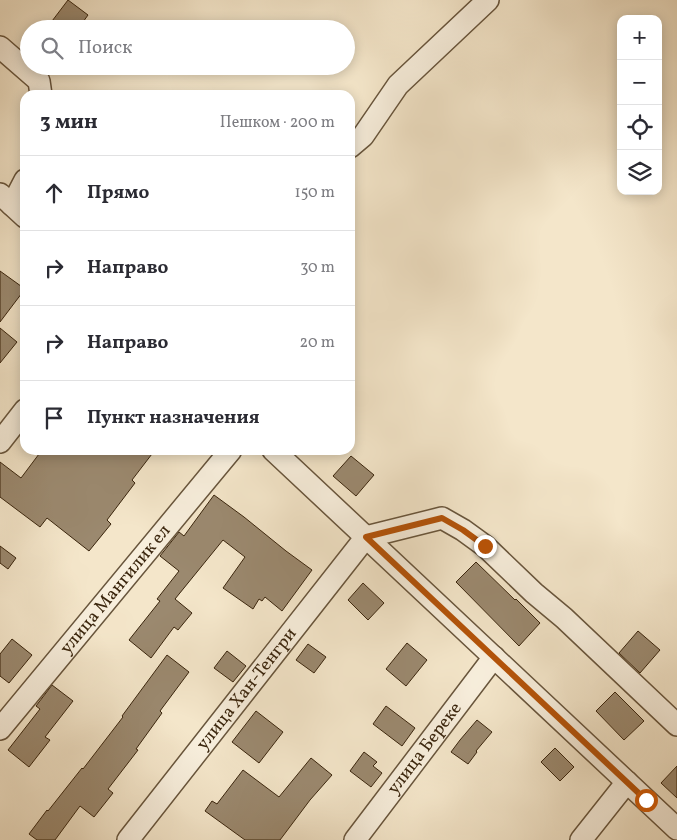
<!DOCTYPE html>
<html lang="ru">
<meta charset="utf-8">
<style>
:root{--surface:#fff;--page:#f7f7f7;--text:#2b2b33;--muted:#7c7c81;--line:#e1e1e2}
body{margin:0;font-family:Vollkorn,serif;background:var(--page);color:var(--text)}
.controls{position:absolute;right:15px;top:15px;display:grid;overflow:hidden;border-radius:10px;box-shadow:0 2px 12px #0003}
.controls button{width:45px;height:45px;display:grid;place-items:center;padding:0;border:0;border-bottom:1px solid var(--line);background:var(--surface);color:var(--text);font:25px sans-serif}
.stop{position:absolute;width:15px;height:15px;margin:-11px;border:4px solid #b45309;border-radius:50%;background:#fff}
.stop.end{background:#b45309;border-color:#fff;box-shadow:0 1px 5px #0008}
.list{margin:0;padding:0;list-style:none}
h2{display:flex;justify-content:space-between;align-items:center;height:65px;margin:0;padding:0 20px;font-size:21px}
h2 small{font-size:16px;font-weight:400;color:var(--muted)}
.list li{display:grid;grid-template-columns:32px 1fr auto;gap:15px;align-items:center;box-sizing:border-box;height:75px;padding:0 20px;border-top:1px solid var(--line)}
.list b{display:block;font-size:19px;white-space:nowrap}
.list em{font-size:16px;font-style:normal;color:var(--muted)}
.icon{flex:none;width:28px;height:28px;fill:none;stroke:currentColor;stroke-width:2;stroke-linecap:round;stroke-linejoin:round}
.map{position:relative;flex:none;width:677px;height:840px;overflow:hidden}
.search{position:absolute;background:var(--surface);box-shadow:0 2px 12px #0003;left:20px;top:20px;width:335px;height:55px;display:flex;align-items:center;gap:12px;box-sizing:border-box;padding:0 18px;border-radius:28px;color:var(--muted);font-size:19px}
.panel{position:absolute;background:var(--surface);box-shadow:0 2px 12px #0003;left:20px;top:90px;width:335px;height:365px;border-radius:15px}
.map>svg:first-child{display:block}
.building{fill:#9b896f;stroke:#3a250d}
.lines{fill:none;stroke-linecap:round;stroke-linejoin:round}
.minor-casing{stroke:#68553c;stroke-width:24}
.minor{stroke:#f8efdd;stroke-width:21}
.route{stroke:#b45309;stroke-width:6}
.labels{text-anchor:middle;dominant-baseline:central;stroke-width:4;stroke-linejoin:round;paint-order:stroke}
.street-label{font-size:18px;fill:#3a250d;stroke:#f8efdd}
</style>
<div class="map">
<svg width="677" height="840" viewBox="0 0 677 840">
<rect width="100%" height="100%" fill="#f4e6ca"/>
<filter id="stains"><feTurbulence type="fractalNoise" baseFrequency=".004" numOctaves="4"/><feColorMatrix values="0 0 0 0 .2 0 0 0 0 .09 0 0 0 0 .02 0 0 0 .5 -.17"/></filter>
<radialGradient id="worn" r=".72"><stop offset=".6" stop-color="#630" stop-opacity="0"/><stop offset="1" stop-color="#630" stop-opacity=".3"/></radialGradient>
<!-- building -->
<g class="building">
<polygon points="68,0 88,15 78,29 46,29"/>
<polygon points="0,271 25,289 0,322"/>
<polygon points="0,328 17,342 0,363"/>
<polygon points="42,450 155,450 132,480 135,483 107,520 111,524 89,551 47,518 40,527 0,497 0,462 21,478"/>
<polygon points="351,456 374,475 356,496 333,476"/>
<polygon points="214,495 244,517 286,551 312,570 282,611 265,597 262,601 259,599 253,609 223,588 245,557 223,540 175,599 192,613 178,630 174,627 151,658 129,640 160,601 157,599 179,571 160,556 179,532 184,536"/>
<polygon points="0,546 16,558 8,569 0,563"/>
<polygon points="476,562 515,600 516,599 540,623 519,646 456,582"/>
<polygon points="363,583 384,603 368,620 348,600"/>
<polygon points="638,631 660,650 640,673 619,653"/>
<polygon points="12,639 32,655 9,683 0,676 0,654"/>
<polygon points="407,643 427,660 406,686 386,669"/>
<polygon points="308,644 326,657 314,673 296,660"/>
<polygon points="227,651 246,666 233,682 214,668"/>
<polygon points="167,655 189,672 160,711 162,713 136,749 138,750 108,789 113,793 94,817 80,806 55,840 37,840 29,834 47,810 48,811 82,768 83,769 123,717 122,716"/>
<polygon points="52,685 73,701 45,737 50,740 29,767 8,750 40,709 36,706"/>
<polygon points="615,692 644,721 624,740 596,711"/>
<polygon points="386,706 415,728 402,746 373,724"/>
<polygon points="256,711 283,732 259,763 232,742"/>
<polygon points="477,720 492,732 476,751 477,752 468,764 451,752 460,740"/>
<polygon points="555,748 574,767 560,781 541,762"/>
<polygon points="364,752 377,762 373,766 382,773 371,787 350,771"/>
<polygon points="311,758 332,775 310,800 280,840 245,840 205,811 212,801 217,804 243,770 279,797"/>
<polygon points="677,766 677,798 661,783"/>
</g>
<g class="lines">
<defs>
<g id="minor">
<polyline points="0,47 39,81 41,95"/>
<polyline points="350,147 363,136 398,85 488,0"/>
<polyline points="0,194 25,217"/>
<polyline points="12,205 25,180"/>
<polyline points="0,442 25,410"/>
<polyline points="273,450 677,829"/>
<path id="s1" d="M0,729L231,450"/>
<path id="s2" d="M128,840L366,537L442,518L463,530L485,546L534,593L564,618L677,725"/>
<path id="s3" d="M355,840L494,657"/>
<polyline points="581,840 627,782"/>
</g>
</defs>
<!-- minor casing -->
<use href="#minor" class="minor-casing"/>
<!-- minor -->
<use href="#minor" class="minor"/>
</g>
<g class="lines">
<!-- route -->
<polyline class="route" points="485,546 463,530 442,518 366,537 646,800"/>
</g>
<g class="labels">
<!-- street labels -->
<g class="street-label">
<text stroke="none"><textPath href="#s1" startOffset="181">улица Мангилик ел</textPath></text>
<text stroke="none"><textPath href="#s2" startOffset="192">улица Хан-Тенгри</textPath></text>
<text stroke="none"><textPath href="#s3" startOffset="115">улица Береке</textPath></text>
</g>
</g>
<rect width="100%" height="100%" filter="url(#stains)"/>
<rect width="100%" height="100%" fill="url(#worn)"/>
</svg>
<div class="controls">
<button>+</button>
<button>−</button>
<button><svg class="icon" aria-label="locate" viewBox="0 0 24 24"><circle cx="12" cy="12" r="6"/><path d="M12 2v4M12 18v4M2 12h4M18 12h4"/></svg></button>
<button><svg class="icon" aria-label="layers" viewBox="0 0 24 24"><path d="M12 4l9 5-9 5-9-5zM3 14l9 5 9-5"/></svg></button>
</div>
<div class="stop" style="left:646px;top:800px"></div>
<div class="stop end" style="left:485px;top:546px"></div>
<div class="search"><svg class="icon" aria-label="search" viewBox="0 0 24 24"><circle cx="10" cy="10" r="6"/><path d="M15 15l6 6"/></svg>Поиск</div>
<section class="panel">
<h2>3 мин<small>Пешком · 200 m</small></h2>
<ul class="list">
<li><svg class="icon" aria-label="ahead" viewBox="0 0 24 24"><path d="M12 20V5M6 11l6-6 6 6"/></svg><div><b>Прямо</b></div><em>150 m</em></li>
<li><svg class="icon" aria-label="right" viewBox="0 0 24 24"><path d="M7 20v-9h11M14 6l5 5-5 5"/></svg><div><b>Направо</b></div><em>30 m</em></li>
<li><svg class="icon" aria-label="right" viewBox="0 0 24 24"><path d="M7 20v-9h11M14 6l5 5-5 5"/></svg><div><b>Направо</b></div><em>20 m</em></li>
<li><svg class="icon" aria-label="arrive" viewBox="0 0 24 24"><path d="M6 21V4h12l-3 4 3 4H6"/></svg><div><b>Пункт назначения</b></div></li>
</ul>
</section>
</div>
